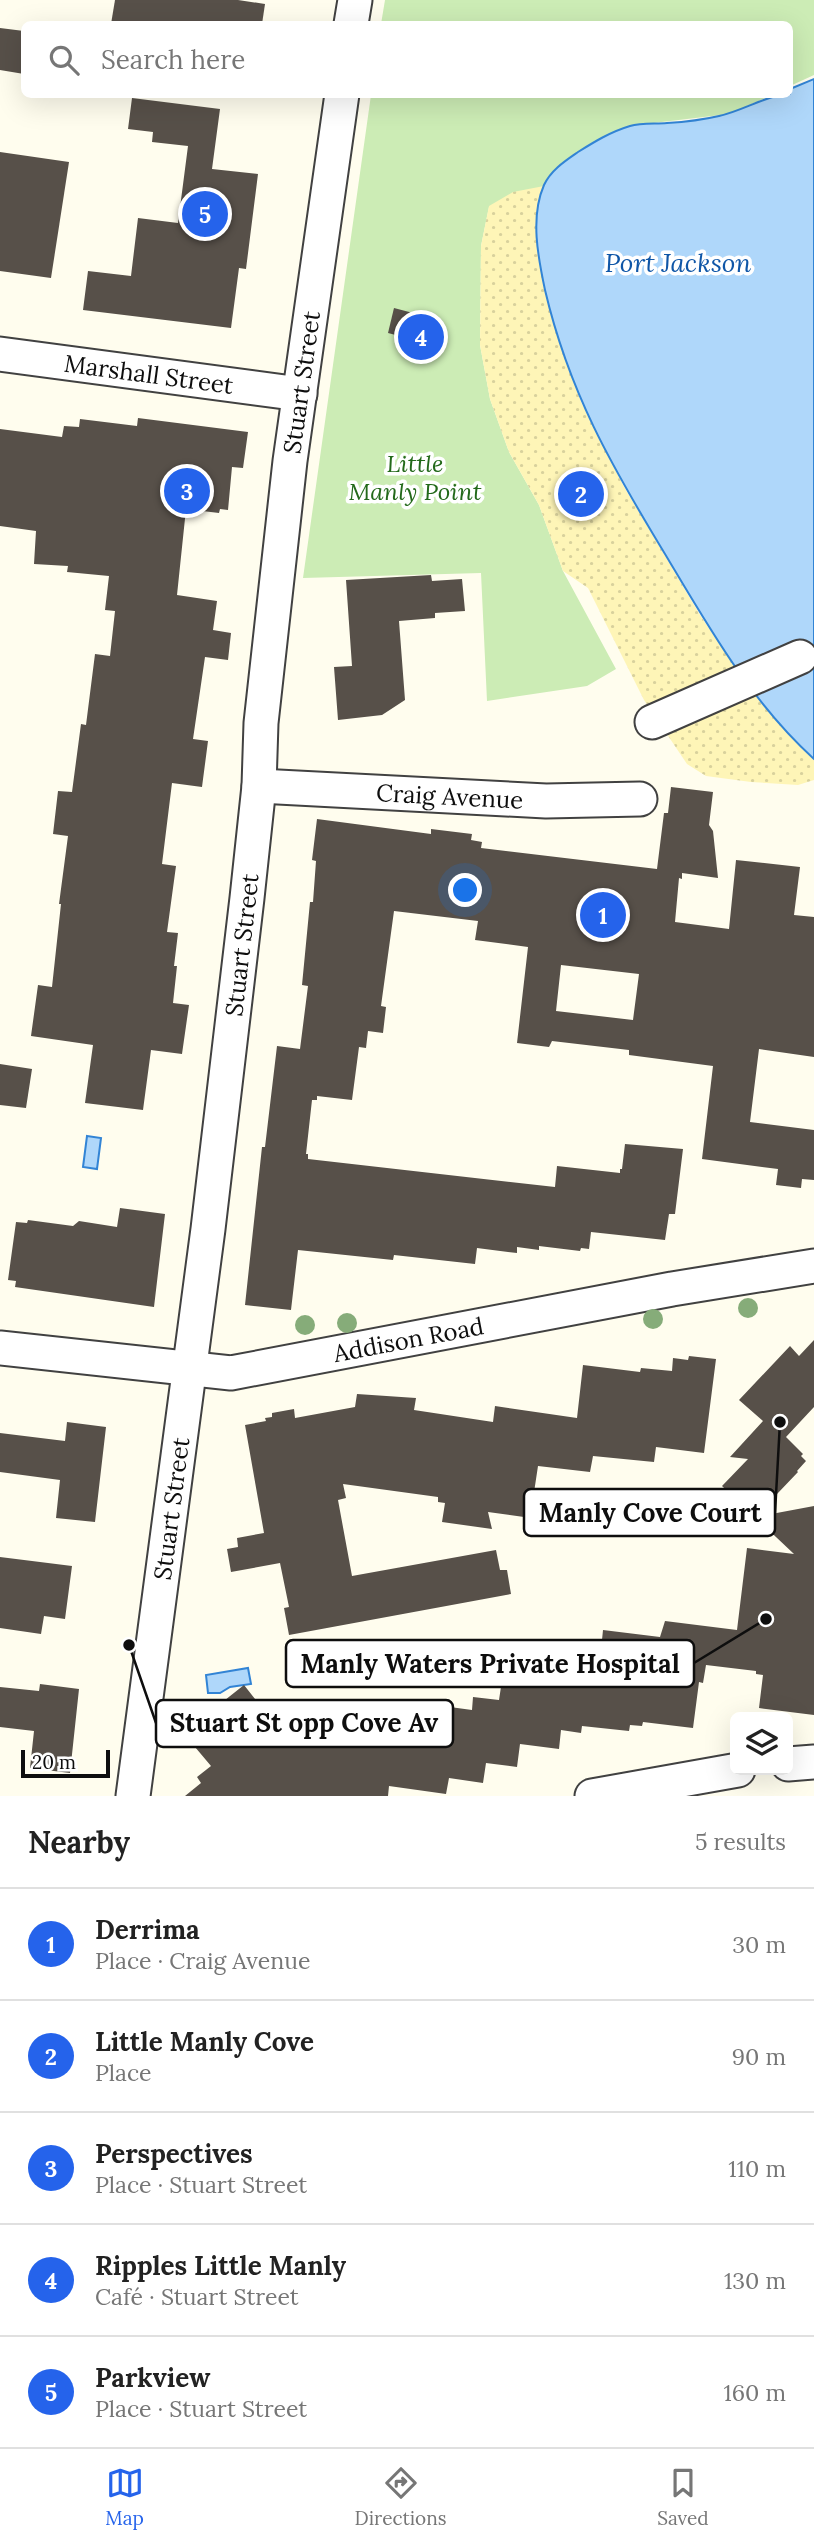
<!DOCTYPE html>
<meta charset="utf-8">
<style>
:root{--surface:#fff;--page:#f2f2f2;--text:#222;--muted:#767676;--line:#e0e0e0;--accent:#2563eb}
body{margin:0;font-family:Lora,serif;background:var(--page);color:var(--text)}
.controls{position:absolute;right:21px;bottom:21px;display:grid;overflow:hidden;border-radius:10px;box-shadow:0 7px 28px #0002}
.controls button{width:63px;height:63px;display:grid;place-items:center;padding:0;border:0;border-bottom:2px solid var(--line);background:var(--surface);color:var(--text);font:35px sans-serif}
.scale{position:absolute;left:21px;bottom:18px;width:89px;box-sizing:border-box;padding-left:7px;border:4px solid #0e0e0e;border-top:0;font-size:19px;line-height:24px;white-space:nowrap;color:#0e0e0e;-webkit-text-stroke:5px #fff;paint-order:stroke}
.you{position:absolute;left:466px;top:891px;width:24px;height:24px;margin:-18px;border:5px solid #fff;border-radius:50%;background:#1a73e8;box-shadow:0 0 0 10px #1a73e833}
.badge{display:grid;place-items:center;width:46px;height:46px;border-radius:50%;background:var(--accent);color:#fff;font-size:23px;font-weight:700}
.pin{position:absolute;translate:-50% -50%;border:4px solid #fff;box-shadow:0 2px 7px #0006}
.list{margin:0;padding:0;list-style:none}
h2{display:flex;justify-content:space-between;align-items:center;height:91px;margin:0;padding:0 28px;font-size:30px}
h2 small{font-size:23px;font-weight:400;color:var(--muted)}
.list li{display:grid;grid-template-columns:46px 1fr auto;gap:21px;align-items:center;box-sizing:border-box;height:112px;padding:0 28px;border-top:2px solid var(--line)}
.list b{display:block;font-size:26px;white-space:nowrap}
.list p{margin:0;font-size:23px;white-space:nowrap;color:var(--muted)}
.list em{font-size:23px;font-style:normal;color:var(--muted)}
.icon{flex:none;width:38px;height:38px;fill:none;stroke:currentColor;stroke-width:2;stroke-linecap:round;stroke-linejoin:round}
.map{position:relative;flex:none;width:814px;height:1796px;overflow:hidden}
.search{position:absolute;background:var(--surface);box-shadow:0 7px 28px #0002;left:21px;right:21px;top:21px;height:77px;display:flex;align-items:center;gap:18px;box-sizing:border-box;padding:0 24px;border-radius:10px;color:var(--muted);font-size:26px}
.sheet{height:651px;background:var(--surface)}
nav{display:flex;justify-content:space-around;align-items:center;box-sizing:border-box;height:98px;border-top:2px solid var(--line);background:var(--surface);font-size:19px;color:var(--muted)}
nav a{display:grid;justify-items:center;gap:4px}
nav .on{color:var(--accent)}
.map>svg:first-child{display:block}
.green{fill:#ccecb5}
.sand{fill:url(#sand-dots)}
.water{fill:#afd7fa;stroke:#3284d5;stroke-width:2}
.building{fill:#575049;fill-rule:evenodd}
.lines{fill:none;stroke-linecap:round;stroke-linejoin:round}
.minor-casing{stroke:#414141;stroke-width:37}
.minor{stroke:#fff;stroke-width:33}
.tree{fill:#86ac79}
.labels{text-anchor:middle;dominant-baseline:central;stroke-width:7;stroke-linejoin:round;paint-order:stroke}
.street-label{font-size:24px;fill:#0e0e0e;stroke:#fff}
.park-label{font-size:24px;font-style:italic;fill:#23691a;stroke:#fff}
.water-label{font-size:26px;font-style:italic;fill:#0f56a7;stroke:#fff}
.leader{fill:none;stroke:#0e0e0e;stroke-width:2.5}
.callout-dot{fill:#0e0e0e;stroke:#fff;stroke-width:2.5}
.callout{fill:#fff;stroke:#0e0e0e;stroke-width:2.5}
.callout-label{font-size:26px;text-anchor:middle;font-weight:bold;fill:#0e0e0e}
</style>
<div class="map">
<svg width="814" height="1796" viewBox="0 0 814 1796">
<defs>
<pattern id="sand-dots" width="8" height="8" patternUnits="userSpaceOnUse" patternTransform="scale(1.75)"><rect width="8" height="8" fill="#fef5b7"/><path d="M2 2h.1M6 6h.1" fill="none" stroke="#d8d19c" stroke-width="1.8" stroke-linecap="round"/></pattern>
</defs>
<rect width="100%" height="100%" fill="#fffdee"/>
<!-- green -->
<g class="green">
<polygon points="385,0 814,0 814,75 790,86 790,24 381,24"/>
<polygon points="371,95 772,95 729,114 645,124 574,155 544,186 489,207 481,246 480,345 490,399 509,452 539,505 563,571 616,669 587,686 487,701 481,573 303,578"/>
</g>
<!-- sand -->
<polygon class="sand" points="544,186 537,227 540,264 559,341 581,402 623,485 700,615 720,645 801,748 814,759 814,780 798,785 751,782 706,776 687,764 644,700 588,588 563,571 539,505 509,452 490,399 480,345 481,246 489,206 513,192"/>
<!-- water -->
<g class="water">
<path d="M814,79V759C751,702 708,626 665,554C611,465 569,392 545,290C538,257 530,217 544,185C551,170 565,161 578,152C594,142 610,132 630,126C641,123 655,124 667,123C684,122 702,120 719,116C743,111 766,95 790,94V89Z"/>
<polygon points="87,1136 101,1138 97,1169 83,1167"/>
<polygon points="248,1668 251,1684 230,1687 220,1693 208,1693 206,1675"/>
</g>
<!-- building -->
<g class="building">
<polygon points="115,0 238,0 265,4 262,24 111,24"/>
<polygon points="0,28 24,31 24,74 0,70"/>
<polygon points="132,98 220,109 212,169 258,174 246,269 239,268 231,328 83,310 88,271 131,276 138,218 178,223 188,146 152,142 153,132 128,129"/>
<polygon points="0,152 69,162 51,278 0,271"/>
<polygon points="394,308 432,318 426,343 388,333"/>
<polygon points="138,418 248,432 243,468 232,467 228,510 220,509 219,513 186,509 177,595 217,601 213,630 231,633 228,660 205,657 193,739 208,741 202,787 172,783 162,864 176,866 167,932 178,933 174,966 177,966 173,1003 189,1005 182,1054 151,1050 143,1110 85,1103 93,1045 31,1036 38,985 52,987 61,904 59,904 68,836 53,834 58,791 72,792 81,724 86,725 95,654 110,656 115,611 105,610 109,576 67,572 68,566 34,564 36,531 0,526 0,429 62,437 64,426 79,427 80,419 137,426"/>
<polygon points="431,575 432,581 462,579 465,611 435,613 435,618 399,621 405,700 382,715 338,720 334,667 352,666 346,580"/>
<path d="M671,787L713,792L709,825L713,831L718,878L682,873V879L679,878L675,922L729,929L736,860L800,867L794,915L814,917V1057L759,1049L750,1122L814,1130V1180L802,1179L801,1188L776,1185L778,1169L702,1159L713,1066L629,1055V1050L552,1041L549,1047L517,1043L528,947L475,940L478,921L394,911L381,1006L386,1007L383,1033L368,1031L366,1048L359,1047L352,1100L317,1096V1100H312L306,1154H308V1159L555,1187L557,1166L620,1173V1169H622L625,1144L683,1149L675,1214H669L665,1240L591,1232L589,1249L581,1248L580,1251L539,1246V1250L517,1247V1253L477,1248L475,1264L394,1255L393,1260L298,1250L291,1310L245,1305L262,1147H265L277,1046L300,1049L308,986L302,985L310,902H313L316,861L312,860L317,819L431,834V829L472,834L471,840L482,842L481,848L657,869L664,813H668ZM561,965L639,974L633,1020L556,1011Z"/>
<polygon points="0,1064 32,1069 26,1108 0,1105"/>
<polygon points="120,1208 165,1214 154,1307 15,1287 16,1281 8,1280 16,1222 27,1223 28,1220 73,1226 79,1221 117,1227"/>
<polygon points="814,1340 814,1407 786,1437 803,1454 801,1456 806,1461 797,1471 798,1472 755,1517 814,1506 814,1715 759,1708 763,1675 756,1674 756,1671 706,1665 703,1683 699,1682 693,1728 643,1722 642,1726 630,1725 629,1731 582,1726 581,1733 561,1730 559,1749 520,1744 517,1767 486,1763 483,1783 449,1778 446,1794 389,1786 388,1796 185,1796 201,1783 197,1777 211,1766 195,1747 211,1734 200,1720 201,1710 210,1703 220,1704 244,1685 284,1736 289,1704 322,1708 321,1717 409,1729 413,1702 472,1710 473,1697 499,1700 504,1667 539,1672 543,1642 601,1650 603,1630 660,1637 665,1621 737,1630 747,1548 794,1554 722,1486 748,1459 730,1457 763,1421 739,1400 790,1346 799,1356"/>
<polygon points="689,1356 716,1359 704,1453 656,1447 654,1462 593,1456 590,1472 538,1466 533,1499 527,1498 524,1517 488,1512 492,1529 442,1522 445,1503 438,1502 438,1497 343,1484 346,1498 338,1500 352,1576 496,1550 500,1570 507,1570 511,1594 289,1635 284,1608 289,1607 280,1563 231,1572 227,1549 238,1547 237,1538 264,1533 245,1425 266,1421 265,1418 272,1417 272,1413 294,1409 295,1418 355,1407 357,1394 416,1398 414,1410 493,1422 495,1406 577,1418 583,1365 640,1372 641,1368 672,1371 673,1358 688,1360"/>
<polygon points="67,1422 106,1427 95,1522 56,1518 60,1480 0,1472 0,1433 65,1441"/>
<polygon points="0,1557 72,1566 65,1619 44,1616 41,1634 0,1628"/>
<polygon points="40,1684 79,1689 70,1773 30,1768 34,1731 0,1727 0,1687 39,1691"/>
</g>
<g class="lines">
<defs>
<g id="minor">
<polyline points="351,24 355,0"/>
<path id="s1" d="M0,354L300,394"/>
<polyline points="652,722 800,657"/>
<path id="s2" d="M259,786L546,801L640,799"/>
<path id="s3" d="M0,1348L231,1373L672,1289L814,1266"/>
<polyline points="788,1764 814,1762"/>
<path id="s4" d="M133,1796L208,1229L247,898L259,786L261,723L290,461L342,94"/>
<polyline points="592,1796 738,1770"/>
</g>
</defs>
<!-- minor casing -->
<use href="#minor" class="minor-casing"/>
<!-- minor -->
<use href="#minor" class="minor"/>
</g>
<!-- trees -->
<g class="tree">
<circle cx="748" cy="1308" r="10"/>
<circle cx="653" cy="1319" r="10"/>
<circle cx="347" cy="1323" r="10"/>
<circle cx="305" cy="1325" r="10"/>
</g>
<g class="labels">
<!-- street labels -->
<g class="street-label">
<text stroke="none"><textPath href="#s1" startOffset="150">Marshall Street</textPath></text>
<text stroke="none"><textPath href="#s4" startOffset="1424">Stuart Street</textPath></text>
<text stroke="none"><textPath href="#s2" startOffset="191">Craig Avenue</textPath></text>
<text stroke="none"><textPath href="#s4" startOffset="858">Stuart Street</textPath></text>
<text stroke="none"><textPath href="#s3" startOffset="413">Addison Road</textPath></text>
<text stroke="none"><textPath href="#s4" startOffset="290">Stuart Street</textPath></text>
</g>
<!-- park labels -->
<g class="park-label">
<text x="415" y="463">Little<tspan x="415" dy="28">Manly Point</tspan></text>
</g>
<!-- water labels -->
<g class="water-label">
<text x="678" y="262">Port Jackson</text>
</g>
</g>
<!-- callouts -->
<path class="leader" d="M780 1422L775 1513M766 1619L694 1663M129 1645L156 1723"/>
<g class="callout-dot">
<circle cx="780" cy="1422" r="7"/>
<circle cx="766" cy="1619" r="7"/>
<circle cx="129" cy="1645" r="7"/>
</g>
<g class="callout">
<rect x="524" y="1489" width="251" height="47" rx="7"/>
<rect x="286" y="1640" width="408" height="47" rx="7"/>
<rect x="156" y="1700" width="297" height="47" rx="7"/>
</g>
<g class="callout-label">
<text x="650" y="1522">Manly Cove Court</text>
<text x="490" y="1673">Manly Waters Private Hospital</text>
<text x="304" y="1732">Stuart St opp Cove Av</text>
</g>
</svg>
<div class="controls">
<button><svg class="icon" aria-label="layers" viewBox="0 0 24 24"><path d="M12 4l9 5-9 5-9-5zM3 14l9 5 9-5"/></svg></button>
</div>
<div class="scale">20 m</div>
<div class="you"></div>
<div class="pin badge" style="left:603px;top:915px">1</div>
<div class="pin badge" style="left:581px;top:494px">2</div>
<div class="pin badge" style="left:187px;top:491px">3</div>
<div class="pin badge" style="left:421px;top:337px">4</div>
<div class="pin badge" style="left:205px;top:214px">5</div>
<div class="search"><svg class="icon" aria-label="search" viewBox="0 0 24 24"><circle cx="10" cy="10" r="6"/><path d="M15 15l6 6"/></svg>Search here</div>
</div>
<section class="sheet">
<h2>Nearby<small>5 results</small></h2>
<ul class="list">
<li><span class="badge">1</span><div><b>Derrima</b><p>Place · Craig Avenue</p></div><em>30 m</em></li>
<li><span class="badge">2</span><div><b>Little Manly Cove</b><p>Place</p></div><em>90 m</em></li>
<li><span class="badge">3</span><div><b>Perspectives</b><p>Place · Stuart Street</p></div><em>110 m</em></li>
<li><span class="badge">4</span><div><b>Ripples Little Manly</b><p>Café · Stuart Street</p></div><em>130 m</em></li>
<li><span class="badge">5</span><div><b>Parkview</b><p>Place · Stuart Street</p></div><em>160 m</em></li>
</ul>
</section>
<nav>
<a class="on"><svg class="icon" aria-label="map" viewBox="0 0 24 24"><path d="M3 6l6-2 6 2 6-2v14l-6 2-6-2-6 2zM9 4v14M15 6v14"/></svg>Map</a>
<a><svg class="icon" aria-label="directions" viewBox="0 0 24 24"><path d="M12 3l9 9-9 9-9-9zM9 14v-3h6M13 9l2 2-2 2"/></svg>Directions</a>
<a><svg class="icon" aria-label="saved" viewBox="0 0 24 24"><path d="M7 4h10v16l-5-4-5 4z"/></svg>Saved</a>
</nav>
